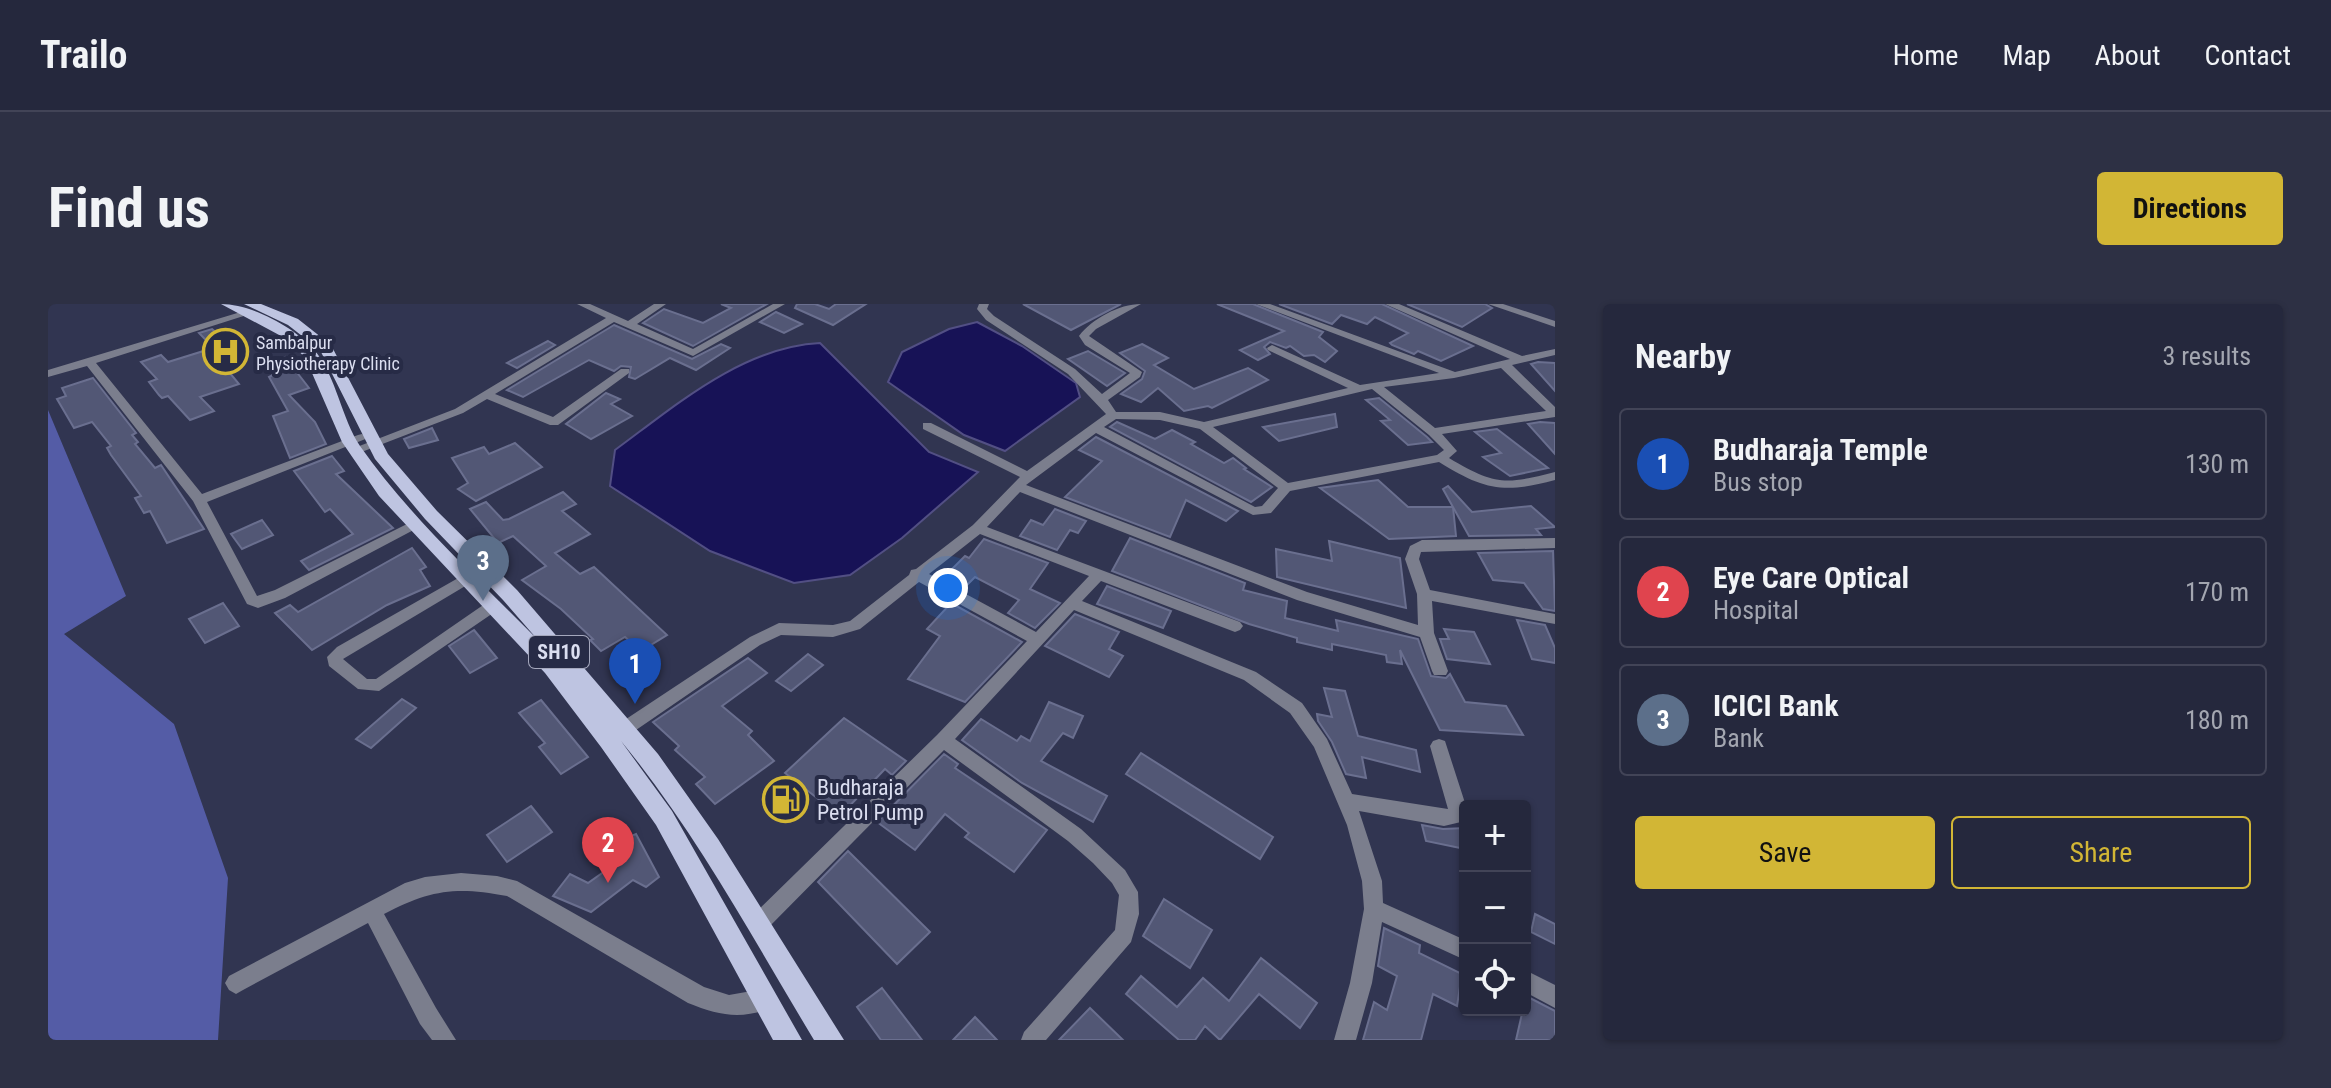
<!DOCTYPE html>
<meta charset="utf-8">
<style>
:root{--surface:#25283d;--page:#2d3044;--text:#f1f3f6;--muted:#a3a6b0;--line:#424457;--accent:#d2b635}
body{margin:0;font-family:"Roboto Condensed",sans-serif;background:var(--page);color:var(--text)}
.controls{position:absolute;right:24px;bottom:24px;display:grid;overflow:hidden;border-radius:8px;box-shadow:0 2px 6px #0004}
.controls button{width:72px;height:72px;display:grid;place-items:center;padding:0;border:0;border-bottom:2px solid var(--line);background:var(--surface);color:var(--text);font:40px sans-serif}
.you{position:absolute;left:900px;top:284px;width:28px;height:28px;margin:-20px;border:6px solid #fff;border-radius:50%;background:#1a73e8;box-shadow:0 0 0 12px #1a73e833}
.badge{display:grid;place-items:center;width:52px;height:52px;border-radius:50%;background:var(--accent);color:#fff;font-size:26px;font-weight:700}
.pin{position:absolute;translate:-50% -66px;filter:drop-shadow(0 2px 4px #0008)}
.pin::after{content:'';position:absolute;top:42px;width:28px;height:24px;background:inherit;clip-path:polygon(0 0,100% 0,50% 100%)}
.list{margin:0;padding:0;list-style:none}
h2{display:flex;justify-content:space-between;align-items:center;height:104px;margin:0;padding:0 32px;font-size:34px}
h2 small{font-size:26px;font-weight:400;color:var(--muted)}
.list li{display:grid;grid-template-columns:52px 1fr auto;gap:24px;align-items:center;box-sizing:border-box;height:112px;margin:0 16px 16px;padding:0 16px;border:2px solid var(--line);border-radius:8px}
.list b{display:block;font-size:30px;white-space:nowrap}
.list p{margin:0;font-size:26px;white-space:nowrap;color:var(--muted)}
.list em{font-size:26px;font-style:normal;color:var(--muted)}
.actions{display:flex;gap:16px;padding:24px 32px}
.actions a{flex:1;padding:18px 0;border:2px solid var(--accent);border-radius:8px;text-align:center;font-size:28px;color:var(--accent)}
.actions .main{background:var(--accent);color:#111}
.icon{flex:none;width:44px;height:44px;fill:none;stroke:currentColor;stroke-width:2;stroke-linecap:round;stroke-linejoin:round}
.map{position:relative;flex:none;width:1507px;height:736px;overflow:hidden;border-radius:8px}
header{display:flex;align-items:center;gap:48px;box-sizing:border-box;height:112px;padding:0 40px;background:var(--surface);border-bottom:2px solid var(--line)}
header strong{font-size:38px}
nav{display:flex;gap:44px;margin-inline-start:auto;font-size:28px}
.intro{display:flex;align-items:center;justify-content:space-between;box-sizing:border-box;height:192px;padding:0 48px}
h1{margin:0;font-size:56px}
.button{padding:20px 36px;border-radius:8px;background:var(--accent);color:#111;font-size:28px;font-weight:700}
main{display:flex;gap:48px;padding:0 48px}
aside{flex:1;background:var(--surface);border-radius:8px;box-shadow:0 2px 6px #0004}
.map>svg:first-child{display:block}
.forest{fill:#545ca6}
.water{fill:#171256;stroke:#524f84;stroke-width:2}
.building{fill:#525775;stroke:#6a6f8f;stroke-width:2}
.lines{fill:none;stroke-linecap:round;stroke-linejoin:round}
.street{fill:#7b7e8d;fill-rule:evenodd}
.primary{fill:#bec4e1;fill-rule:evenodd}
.labels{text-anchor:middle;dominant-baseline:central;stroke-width:8;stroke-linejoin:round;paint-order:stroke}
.far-poi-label{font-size:18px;fill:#dbdef0;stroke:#272b46;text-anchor:start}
.shield{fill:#272b46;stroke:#a5a8bd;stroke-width:2}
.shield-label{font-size:20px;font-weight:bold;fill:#dbdef0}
.poi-label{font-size:22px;fill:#dbdef0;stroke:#272b46;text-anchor:start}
</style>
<header>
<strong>Trailo</strong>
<nav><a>Home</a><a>Map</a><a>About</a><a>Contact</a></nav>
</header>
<div class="intro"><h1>Find us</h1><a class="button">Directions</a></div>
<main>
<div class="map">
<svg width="1507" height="736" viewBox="0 0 1507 736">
<rect width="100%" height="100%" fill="#313551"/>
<!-- forest -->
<polygon class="forest" points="0,106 78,292 16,330 126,420 180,574 170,736 0,736"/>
<!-- water -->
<g class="water">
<polygon points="929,18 974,42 1028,79 1032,93 957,147 916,131 840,78 854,48 901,25"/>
<path d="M772,39L881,148L930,168L854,234L802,271L746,279L662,247L562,182L567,146C627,102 694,43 772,39Z"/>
</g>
<!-- building -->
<g class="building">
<polygon points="673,0 719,0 645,42 595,19 616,5 655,19 683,4"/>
<polygon points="749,0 767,0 781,5 788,0 818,0 785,21 747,4"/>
<polygon points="975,0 1073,0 1023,26"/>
<polygon points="1169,0 1205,0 1275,28 1271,33 1289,47 1277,58 1266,51 1256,52 1242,42 1238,44 1222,38 1216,43 1222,50 1210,56 1192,46 1236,27"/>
<polygon points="1231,0 1334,0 1425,42 1393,57 1370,47 1366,50 1344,41 1342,39 1360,29 1327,13 1319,20 1293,11 1284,20"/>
<polygon points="1359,0 1437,0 1444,4 1414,23"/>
<polygon points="728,8 754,20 736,29 712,18"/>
<polygon points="566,21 644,55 673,40 682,44 648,66 622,54 587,75 581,73 583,63 573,62 566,67 541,56 475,93 459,86"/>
<polygon points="164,25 189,47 174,53 151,29"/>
<polygon points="500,37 507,41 469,64 459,59"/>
<polygon points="1094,40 1120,54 1106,61 1146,85 1200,64 1220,76 1164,104 1160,102 1136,107 1110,84 1093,98 1073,90 1094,75 1097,67 1072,49"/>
<polygon points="162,45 191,80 152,93 166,107 142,116 120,92 114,94 111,91 101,78 109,75 93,58 113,51 120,58"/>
<polygon points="1040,47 1077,69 1059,82 1020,55"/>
<polygon points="237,53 261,84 241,91 267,118 278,140 242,154 225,112 240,107 221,73 225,71 216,60"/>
<polygon points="1490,58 1507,59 1507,87 1483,60"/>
<polygon points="45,74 88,129 84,131 90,138 87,140 107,164 113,161 156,225 119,239 102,207 96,209 87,194 93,192 63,151 59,144 63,142 44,118 26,124 9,95 18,92 14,84"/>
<polygon points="558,89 572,95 563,100 584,112 543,135 518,120"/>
<polygon points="1331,94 1379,133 1384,138 1360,141 1333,117 1342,116 1318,96"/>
<polygon points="1287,110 1289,123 1231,137 1215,123"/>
<polygon points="1069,118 1107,135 1124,126 1147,138 1143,140 1176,159 1185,154 1198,164 1196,165 1224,183 1203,198 1062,123"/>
<polygon points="1492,118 1507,119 1507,150 1480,120"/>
<polygon points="384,124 390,136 361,144 356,135"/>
<polygon points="1449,125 1500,164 1462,172 1435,153 1453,149 1427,128"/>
<polygon points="1048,133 1190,207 1178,217 1138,196 1122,233 1017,193 1054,157 1031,146"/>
<polygon points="467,139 494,163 428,197 410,185 420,179 404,154 436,143 441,150"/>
<polygon points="284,152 296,167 288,170 345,224 261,266 253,257 305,230 282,205 277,208 246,167"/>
<polygon points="1330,176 1360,203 1405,203 1408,232 1341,235 1272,184"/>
<polygon points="1400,182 1424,208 1483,202 1507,223 1488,225 1493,231 1421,232 1395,185"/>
<polygon points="515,188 528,200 514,207 542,230 507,249 532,270 546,263 619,331 593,347 577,333 553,347 542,336 545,335 513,305 474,276 498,262 465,232 450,239 422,205 438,198 455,216 461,215"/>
<polygon points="1007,205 1038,217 1030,229 1022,226 1009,246 972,232 983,216 995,221"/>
<polygon points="214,216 225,231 194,245 183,230"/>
<polygon points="1082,234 1197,279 1195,286 1239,297 1237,314 1290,327 1288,316 1370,335 1383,372 1398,374 1402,370 1417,398 1458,402 1475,431 1392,426 1352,346 1354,360 1339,358 1338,351 1284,340 1284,346 1249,338 1249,334 1201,320 1064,267"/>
<polygon points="936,235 1000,259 982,285 1012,299 987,324 960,309 971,296 927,273 915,285 895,274 917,252 921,254"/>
<polygon points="1281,237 1352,254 1358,304 1229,273 1228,245 1284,257"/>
<polygon points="364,244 378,263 372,266 382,282 339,301 264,346 227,309 242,301 250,308"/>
<polygon points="1505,247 1507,307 1495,305 1476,279 1445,276 1430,249"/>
<polygon points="1059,282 1123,307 1115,324 1049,300"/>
<polygon points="175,299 191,322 157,339 141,315"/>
<polygon points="903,299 974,338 917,398 860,375 892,332 879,325"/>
<polygon points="1027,310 1071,328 1061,345 1075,352 1061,373 997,342"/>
<polygon points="1469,316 1497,321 1507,344 1507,359 1484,355"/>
<polygon points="1396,325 1426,328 1442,360 1399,355 1392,335 1401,335"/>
<polygon points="426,326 449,354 422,369 401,342"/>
<polygon points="760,350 775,361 743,387 728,377"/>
<polygon points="700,354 719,369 674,402 704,427 700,431 726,457 667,500 648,480 657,473 627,446 631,442 605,418"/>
<polygon points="1276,384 1297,387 1310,432 1368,446 1372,468 1314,453 1318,474 1298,470 1284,438 1270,417 1269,410 1284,413"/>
<polygon points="354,395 368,404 323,444 308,435"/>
<polygon points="493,396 540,453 513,470 491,443 497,439 471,409"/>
<polygon points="1001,398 1035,412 1025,434 1015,429 993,457 1059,492 1045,518 974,479 914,436 933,415 969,437 973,432 982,437"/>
<polygon points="796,414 858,457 844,471 837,465 792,512 737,469"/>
<polygon points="1093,449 1225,533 1212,555 1078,470"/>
<polygon points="896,450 910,460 907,464 999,526 966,568 917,533 921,529 897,510 867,546 829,518"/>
<polygon points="483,502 504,528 459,558 439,531"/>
<polygon points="1374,521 1395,525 1417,524 1417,545 1378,537"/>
<polygon points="588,530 611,573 598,583 585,576 543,608 505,592 522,570 540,579 578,552 571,537"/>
<polygon points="800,547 882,628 849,660 770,578"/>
<polygon points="1116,595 1164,626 1142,664 1095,632"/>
<polygon points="1487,610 1507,620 1507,640 1483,628"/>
<polygon points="1336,624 1372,641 1371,649 1414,670 1409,702 1385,690 1373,736 1315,736 1326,698 1339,706 1349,672 1330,662"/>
<polygon points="1213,654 1269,699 1252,724 1211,690 1172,736 1157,722 1147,736 1131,736 1078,690 1093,672 1129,703 1155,674 1181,697"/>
<polygon points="834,684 874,736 833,736 809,703"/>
<polygon points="1478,692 1507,707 1507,736 1468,736"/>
<polygon points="1042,704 1075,736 1011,736"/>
<polygon points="927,713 949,736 905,736"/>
</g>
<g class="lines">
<!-- street -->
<g class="street">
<polygon points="529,0 542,0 580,17 606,0 618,0 589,20 645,45 725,0 737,0 645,52 566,18 447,90 505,113 573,65 581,65 581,69 510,121 502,121 439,95 415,109 311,149 307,150 301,146 407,105 558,14"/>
<path d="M931,0H941L939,5L946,12L1027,65L1054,90L1082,69L1037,41L1031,32C1044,15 1071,0 1093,0L1048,25L1041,32L1094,68L1092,73L1060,96L1068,108H1112L1156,118L1300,84L1220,46L1219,44L1224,41L1312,81L1391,69L1208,0H1222L1407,68L1462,55L1337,0H1351L1474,52L1507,45V51L1464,61L1507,103V113L1394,130L1409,147L1401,154C1446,181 1457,181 1507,168V176C1456,190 1436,186 1391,158L1242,187L1223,209L1205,211L1048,129L978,181L1259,288L1370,321L1369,290L1357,255L1362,242L1374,236L1507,234V244L1373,248L1371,255L1382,286L1507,310V320L1384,297L1386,329L1400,367L1398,371H1386L1384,367L1372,333L1249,296L972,188L939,223L1192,318L1195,322L1192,326L1187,328L1053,277L1034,297L1208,368L1254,399L1279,435L1304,490L1400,505L1382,442L1385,437L1391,435L1397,437L1418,502L1413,518L1396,522L1311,507L1334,577L1335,599L1417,636V656L1334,618L1324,679L1308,736H1286L1302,679L1316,605L1314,577L1299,521L1266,443L1242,409L1196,376L1026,306L907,435L1033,525L1077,566L1090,588L1091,610L1083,638L998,736H973L976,728L1067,626L1071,591L1064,579L1045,559L1020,537L896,446L717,627L710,630L703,627L700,620L703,613L889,431L979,337L871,278L812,325L785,333L733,331L712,341L572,437L566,439L560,437L557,432L560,427L702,333L731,319L785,321L802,317L861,271L863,266L868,265L925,221L972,173L875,125V119H883L979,167L1058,110L1020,70L938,16L929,5ZM1453,64L1498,107L1387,124L1336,83L1406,74ZM1324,85L1381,131L1396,146L1389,151L1240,179L1165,123ZM1068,115L1112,116L1152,125L1230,184L1214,202L1207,203L1056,123ZM932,230L1041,272L988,328L881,270Z"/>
<polygon points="1440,0 1455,0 1507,17 1507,23"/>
<polygon points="196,7 205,9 48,59 154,190 310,131 314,130 320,134 159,198 209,292 227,286 363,218 373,218 375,221 237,294 210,304 199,300 145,197 39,62 0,73 0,66"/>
<polygon points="419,269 426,274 424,278 295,355 319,375 328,375 441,297 451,297 453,301 451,305 331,387 310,385 281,362 279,353 289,343"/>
<path d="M413,569L449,572L469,577L656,683L681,691L715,685L723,688L726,696L723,704C692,716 670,711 640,699L459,592C408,582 381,586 336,610L388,704L408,736H384L372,720L320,619L195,686L188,690L181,686L177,679L181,672L357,579L377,573Z"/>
<polygon points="1477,666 1507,681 1507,704 1477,688"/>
</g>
<!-- primary -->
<path class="primary" d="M173,0C204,0 248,24 268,48C288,73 294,115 312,142C362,213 428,273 489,335L455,296L377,215L327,155L272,46L240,21L196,0H213L250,15L283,41L340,150L389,207L469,286L610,450L670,535L796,736H766C705,635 648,528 573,437L624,507L754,736H725L608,521L553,443L497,369L331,192L294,138L257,53L233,32Z"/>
</g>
<!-- icons -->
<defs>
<symbol id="hospital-ring" viewBox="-11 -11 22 22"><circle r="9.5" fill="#272b46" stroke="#d2b635" stroke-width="1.5"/><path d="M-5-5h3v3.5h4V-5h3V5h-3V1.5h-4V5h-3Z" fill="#d2b635"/></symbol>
<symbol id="fuel-ring" viewBox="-11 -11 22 22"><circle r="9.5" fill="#272b46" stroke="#d2b635" stroke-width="1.5"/><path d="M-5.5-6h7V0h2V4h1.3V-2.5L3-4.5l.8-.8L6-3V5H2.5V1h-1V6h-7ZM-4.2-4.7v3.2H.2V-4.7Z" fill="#d2b635"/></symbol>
</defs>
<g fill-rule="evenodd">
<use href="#hospital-ring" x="152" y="22" width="51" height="51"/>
<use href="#fuel-ring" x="712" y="470" width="51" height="51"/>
</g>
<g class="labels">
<!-- far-poi labels -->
<g class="far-poi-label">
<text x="208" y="38">Sambalpur<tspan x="208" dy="21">Physiotherapy Clinic</tspan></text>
</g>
<!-- shield labels -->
<rect class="shield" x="481" y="332" width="60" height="32" rx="6"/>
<g class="shield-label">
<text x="511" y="348">SH10</text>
</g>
<!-- poi labels -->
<g class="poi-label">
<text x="769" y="483">Budharaja<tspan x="769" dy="25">Petrol Pump</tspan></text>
</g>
</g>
</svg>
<div class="controls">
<button>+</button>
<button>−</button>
<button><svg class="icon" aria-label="locate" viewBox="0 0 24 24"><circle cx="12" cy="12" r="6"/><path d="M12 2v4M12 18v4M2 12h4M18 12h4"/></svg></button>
</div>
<div class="you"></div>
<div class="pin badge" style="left:587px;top:400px;background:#1a4fb4">1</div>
<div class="pin badge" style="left:560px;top:579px;background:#e0444e">2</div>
<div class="pin badge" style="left:435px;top:297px;background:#5c6f8a">3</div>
</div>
<aside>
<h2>Nearby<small>3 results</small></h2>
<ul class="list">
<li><span class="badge" style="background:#1a4fb4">1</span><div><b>Budharaja Temple</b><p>Bus stop</p></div><em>130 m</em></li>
<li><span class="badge" style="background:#e0444e">2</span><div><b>Eye Care Optical</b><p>Hospital</p></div><em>170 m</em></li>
<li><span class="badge" style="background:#5c6f8a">3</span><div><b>ICICI Bank</b><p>Bank</p></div><em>180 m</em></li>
</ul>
<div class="actions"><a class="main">Save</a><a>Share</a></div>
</aside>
</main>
